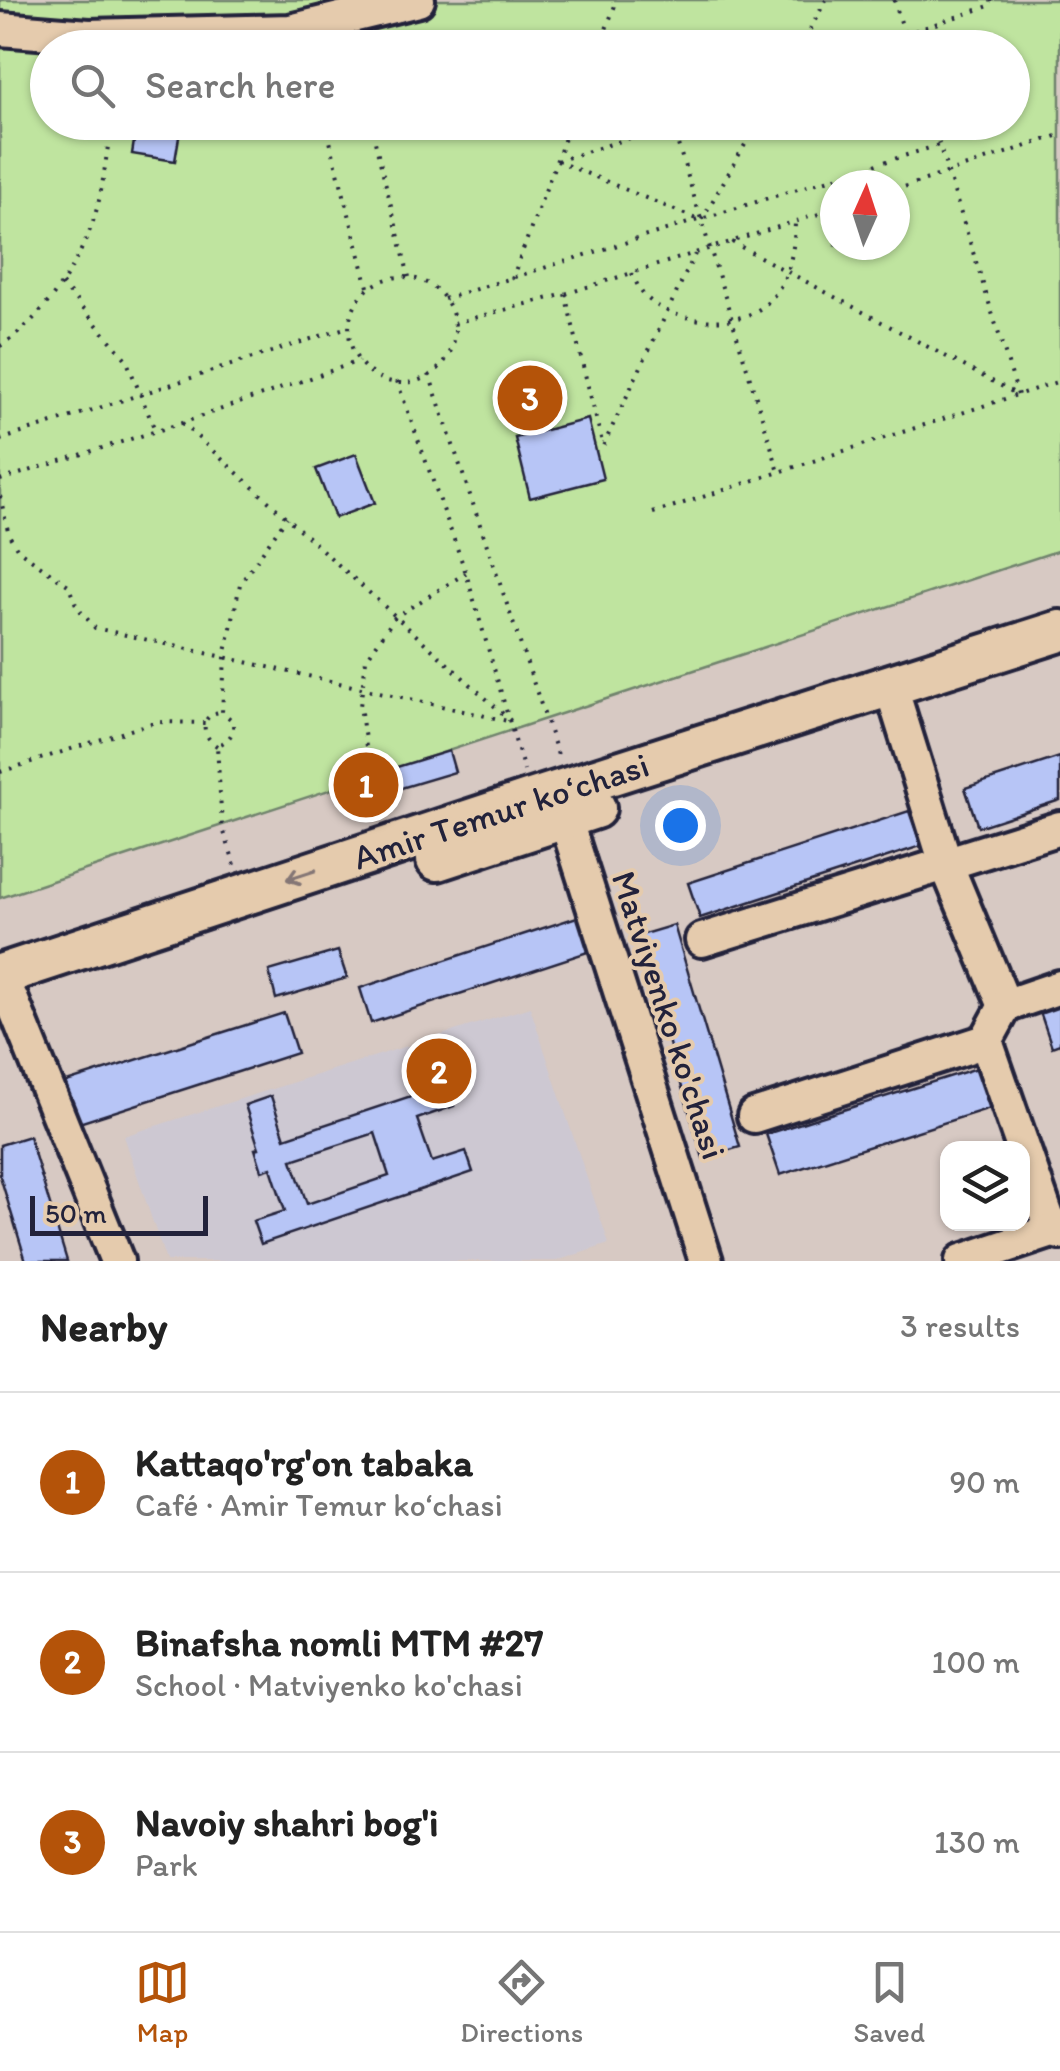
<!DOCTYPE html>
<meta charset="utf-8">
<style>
:root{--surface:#fff;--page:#f6f6f6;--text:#222;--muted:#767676;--line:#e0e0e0;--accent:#b45309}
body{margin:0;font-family:Itim,sans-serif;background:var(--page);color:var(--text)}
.controls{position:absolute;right:30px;bottom:30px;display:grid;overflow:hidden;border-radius:20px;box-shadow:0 2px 8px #0004}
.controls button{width:90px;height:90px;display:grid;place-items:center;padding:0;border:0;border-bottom:2px solid var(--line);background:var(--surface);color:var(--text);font:50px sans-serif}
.compass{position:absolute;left:820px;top:170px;width:90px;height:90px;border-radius:50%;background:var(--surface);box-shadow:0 2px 8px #0004;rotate:3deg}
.scale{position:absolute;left:30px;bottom:25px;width:178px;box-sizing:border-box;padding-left:10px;border:5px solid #22223b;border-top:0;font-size:28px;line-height:35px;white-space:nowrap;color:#22223b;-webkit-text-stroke:8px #e5cbad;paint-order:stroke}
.you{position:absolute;left:680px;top:825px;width:35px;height:35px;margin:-25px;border:8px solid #fff;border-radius:50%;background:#1a73e8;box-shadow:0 0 0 15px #1a73e833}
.badge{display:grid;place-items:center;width:65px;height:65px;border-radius:50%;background:var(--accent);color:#fff;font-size:32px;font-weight:700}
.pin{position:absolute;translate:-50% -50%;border:5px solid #fff;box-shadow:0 2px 10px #0006}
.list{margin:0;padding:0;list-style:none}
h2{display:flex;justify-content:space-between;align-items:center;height:130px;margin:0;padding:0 40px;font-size:42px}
h2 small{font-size:32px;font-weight:400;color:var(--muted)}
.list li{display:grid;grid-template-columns:65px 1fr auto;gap:30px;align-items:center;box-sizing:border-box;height:180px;padding:0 40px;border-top:2px solid var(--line)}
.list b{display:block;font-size:38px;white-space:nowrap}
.list p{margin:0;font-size:32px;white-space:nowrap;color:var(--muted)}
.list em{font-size:32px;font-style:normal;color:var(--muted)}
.icon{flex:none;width:55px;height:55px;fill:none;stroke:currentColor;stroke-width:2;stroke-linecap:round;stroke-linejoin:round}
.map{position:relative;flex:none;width:1060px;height:1261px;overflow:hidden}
.search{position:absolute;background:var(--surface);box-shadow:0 2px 8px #0004;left:30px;right:30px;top:30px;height:110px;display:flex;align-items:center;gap:25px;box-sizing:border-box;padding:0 35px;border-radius:55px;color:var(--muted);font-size:38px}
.sheet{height:670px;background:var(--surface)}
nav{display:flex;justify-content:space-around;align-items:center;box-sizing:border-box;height:140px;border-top:2px solid var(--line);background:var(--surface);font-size:28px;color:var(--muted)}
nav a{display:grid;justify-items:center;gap:5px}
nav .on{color:var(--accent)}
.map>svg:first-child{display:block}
.built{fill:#cdc8d2}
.green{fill:#bfe49f;stroke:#70836d;stroke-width:2.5;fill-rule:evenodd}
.building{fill:#b7c5f6;stroke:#22223b;stroke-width:2.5;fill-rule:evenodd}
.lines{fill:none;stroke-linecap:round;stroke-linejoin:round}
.minor-casing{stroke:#22223b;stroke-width:40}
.major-casing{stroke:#22223b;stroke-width:48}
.path{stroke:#22223b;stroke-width:4;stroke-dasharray:2.5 8;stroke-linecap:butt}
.minor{stroke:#e5cbad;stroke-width:32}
.major{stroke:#e5cbad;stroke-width:40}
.oneway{stroke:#847674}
.labels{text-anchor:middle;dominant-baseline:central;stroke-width:8;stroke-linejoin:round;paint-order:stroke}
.street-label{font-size:35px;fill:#22223b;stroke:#e5cbad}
</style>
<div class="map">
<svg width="1060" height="1261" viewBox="0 0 1060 1261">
<rect width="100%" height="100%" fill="#d7c9c3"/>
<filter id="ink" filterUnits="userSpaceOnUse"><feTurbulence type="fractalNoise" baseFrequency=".01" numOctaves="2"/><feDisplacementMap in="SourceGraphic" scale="20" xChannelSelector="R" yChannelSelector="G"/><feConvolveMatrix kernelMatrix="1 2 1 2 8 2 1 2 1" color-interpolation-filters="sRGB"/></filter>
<g filter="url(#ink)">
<!-- built -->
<polygon class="built" points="530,1007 609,1244 556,1261 166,1261 124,1136"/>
<!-- green -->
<path class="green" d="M0,0H1060V550L0,898ZM48,48H1012V122H48ZM835,185H895V245H835Z"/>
<!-- building -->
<g class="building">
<polygon points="137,122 181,125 175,161 132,154"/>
<polygon points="588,419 603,479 530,498 515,438"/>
<polygon points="356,454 375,503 335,518 316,469"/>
<polygon points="449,751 455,772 371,797 364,777"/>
<polygon points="1060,757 1060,800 978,827 965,788"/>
<polygon points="909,811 921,846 700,918 688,883"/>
<polygon points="583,915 594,950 371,1023 360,988"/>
<polygon points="674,925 740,1147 703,1158 637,936"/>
<polygon points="338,951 347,978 276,999 269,971"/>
<polygon points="1060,1002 1060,1044 1052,1047 1039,1009"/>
<polygon points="284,1013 297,1053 73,1125 60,1084"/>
<polygon points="990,1064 1003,1104 780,1175 766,1134"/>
<path d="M447,1084L454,1106L417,1119L432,1162L466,1151L473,1172L261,1244L253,1221L285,1211L271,1168L262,1171L255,1149L259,1148L245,1105L271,1096L285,1138ZM375,1133L389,1176L307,1204L292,1160Z"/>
<polygon points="29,1136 67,1261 26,1261 0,1176 0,1145"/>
</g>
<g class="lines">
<defs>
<g id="minor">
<polyline points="0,29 89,36 290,31 418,0"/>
<polyline points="891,687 946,864 1005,1006"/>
<polyline points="558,796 706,1261"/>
<polyline points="702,940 1060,828"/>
<polyline points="11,998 117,1261"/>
<polyline points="986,1041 1052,1231"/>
<polyline points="754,1116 986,1041 1005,1006 1060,987"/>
<polyline points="962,1261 1052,1231 1060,1233"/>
</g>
<g id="major">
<polyline points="437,860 595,808"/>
<polyline points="0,975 531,800 1060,631"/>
</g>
</defs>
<!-- minor casing -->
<use href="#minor" class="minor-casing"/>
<!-- major casing -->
<use href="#major" class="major-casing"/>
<!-- path -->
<g class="path">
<polyline points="894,0 909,48"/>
<polyline points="905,34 992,5 991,0"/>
<polyline points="599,48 617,0"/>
<polyline points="800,48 826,0"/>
<polyline points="325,122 368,287"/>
<polyline points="370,122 409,277"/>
<polyline points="932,122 1018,395"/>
<polyline points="672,125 779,472"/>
<polyline points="557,161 701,221 758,122"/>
<polyline points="557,161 681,122"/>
<polyline points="895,190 1060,135"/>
<polyline points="732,242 1018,395"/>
<path d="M632,273C635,280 639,289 643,294C670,324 738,331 767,303C789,283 794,251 795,223"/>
<circle cx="402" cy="330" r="53"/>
<polyline points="512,279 571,122"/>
<polyline points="62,284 126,359 155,430"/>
<polyline points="565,294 603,446 695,254"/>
<polyline points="444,299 939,145"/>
<polyline points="454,323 565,294 835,209"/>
<path d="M0,346C42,321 81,262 95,215C104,186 106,153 112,122"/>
<polyline points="429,374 559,758"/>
<polyline points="397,381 466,573 524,771"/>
<polyline points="182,423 512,722"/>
<polyline points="0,440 348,327"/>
<polyline points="0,480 182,423 359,361"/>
<polyline points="0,496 9,535 18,550 68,585 77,607 95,628 512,722"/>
<polyline points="653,513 1060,381"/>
<path d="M217,746C201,736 199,715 220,712"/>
<polyline points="369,767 360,706 366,660 395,617 466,573"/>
<polyline points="0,772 155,722 205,723"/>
<path d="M235,865L222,826L217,746C230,739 234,735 233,721L222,712L225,657L240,584L287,517"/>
</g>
<!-- minor -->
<use href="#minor" class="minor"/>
<!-- major -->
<use href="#major" class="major"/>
</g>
<!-- one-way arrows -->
<defs><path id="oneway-shaft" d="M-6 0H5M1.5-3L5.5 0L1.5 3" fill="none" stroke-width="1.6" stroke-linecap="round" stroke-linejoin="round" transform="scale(2.5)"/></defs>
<use class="oneway" href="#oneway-shaft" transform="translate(301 875) rotate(162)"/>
</g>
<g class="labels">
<!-- street labels -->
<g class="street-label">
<text transform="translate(501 811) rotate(-18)">Amir Temur ko‘chasi</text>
<text transform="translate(669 1015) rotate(72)">Matviyenko ko'chasi</text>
</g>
</g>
</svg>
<div class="controls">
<button><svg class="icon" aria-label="layers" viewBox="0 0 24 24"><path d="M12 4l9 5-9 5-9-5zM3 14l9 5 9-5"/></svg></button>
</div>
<svg class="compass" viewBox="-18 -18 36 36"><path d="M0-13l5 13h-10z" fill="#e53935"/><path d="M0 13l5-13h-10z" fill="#767676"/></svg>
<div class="scale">50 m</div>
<div class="you"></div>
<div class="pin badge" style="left:366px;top:785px">1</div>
<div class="pin badge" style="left:439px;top:1071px">2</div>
<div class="pin badge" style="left:530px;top:398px">3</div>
<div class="search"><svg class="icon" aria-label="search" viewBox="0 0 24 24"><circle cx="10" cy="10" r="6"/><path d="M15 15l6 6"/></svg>Search here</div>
</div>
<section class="sheet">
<h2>Nearby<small>3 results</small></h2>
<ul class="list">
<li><span class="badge">1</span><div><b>Kattaqo'rg'on tabaka</b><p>Café · Amir Temur ko‘chasi</p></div><em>90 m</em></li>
<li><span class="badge">2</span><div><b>Binafsha nomli MTM #27</b><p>School · Matviyenko ko'chasi</p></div><em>100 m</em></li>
<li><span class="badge">3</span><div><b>Navoiy shahri bog'i</b><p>Park</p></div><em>130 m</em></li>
</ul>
</section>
<nav>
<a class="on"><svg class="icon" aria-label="map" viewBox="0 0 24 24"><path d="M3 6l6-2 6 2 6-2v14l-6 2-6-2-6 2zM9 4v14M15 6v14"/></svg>Map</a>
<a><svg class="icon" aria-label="directions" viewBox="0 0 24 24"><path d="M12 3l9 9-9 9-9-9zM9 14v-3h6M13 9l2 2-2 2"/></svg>Directions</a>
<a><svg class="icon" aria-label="saved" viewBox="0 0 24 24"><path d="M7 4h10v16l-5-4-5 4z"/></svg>Saved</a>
</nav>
